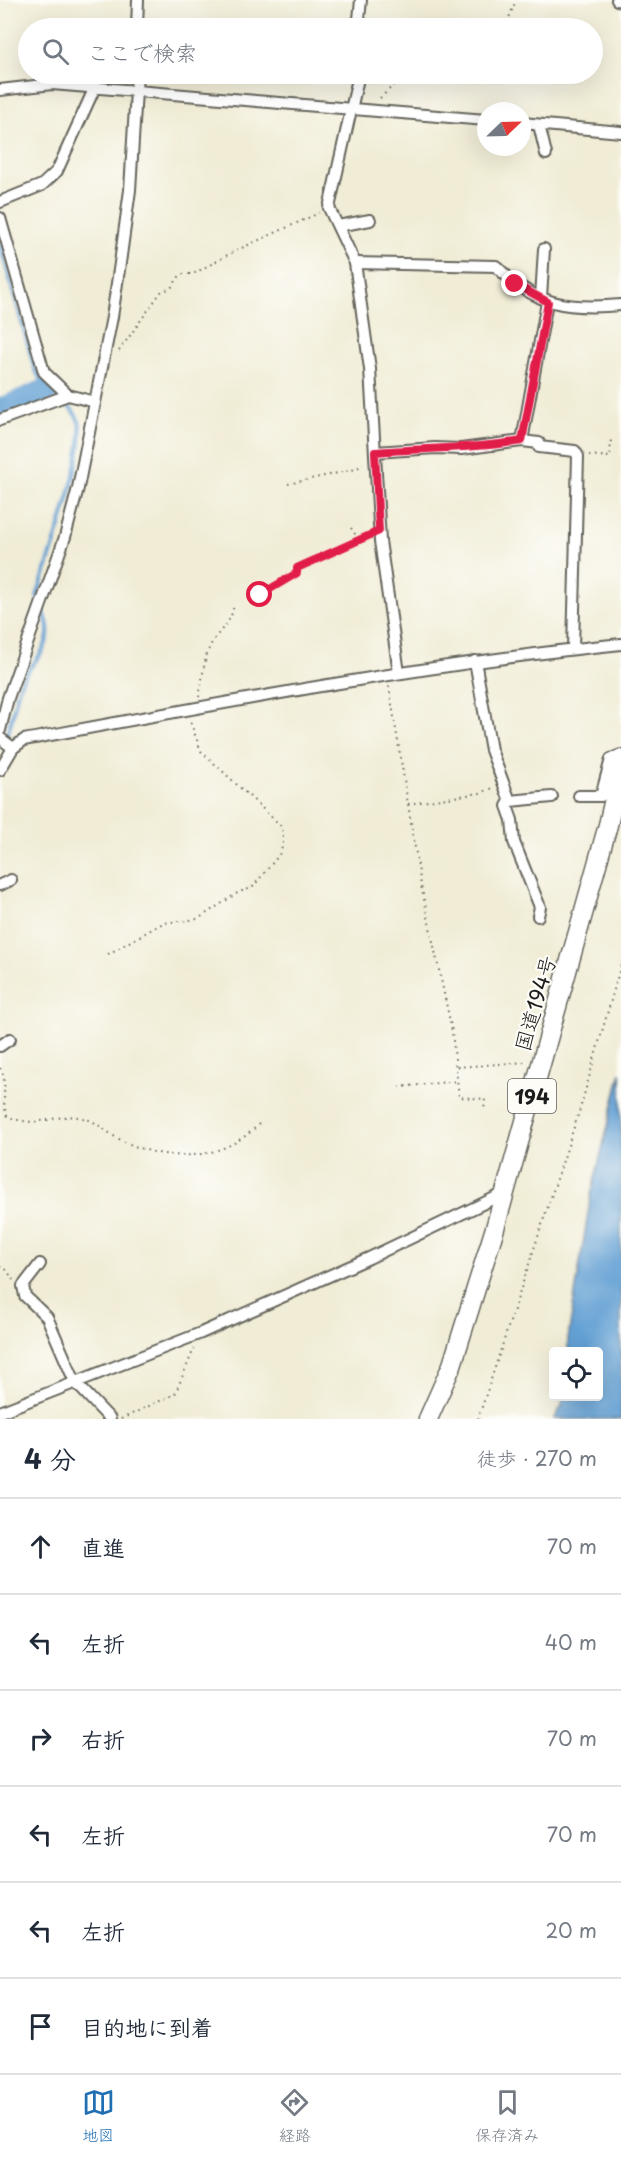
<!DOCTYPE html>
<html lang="ja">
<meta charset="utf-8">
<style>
:root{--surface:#fff;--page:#f6f6f7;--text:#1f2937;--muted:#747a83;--line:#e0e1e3;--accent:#1f6fb2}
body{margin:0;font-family:"Playpen Sans","Klee One",sans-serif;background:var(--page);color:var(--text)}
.controls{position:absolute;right:18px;bottom:18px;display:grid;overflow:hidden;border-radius:6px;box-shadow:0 6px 24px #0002}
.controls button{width:54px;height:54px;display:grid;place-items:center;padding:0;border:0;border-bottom:2px solid var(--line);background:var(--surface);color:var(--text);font:30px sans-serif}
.compass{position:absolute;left:477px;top:102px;width:54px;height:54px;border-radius:50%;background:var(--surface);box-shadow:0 6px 24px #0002;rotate:67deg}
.stop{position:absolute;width:18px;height:18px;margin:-14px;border:4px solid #e11d48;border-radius:50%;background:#fff}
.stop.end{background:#e11d48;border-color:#fff;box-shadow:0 2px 6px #0008}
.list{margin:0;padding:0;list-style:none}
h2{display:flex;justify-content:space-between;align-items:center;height:78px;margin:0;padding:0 24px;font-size:26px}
h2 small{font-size:20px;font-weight:400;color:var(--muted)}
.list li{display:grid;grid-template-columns:39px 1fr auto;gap:18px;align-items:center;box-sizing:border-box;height:96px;padding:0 24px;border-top:2px solid var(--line)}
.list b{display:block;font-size:22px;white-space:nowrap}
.list em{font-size:20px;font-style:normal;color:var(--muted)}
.icon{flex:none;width:33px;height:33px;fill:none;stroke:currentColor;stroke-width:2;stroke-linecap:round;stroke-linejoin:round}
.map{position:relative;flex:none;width:621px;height:1419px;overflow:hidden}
.search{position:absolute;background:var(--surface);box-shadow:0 6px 24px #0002;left:18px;right:18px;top:18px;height:66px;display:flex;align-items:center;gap:15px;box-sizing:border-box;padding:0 21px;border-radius:33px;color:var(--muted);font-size:22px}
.sheet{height:654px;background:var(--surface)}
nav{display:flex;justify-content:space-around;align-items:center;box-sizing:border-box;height:84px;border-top:2px solid var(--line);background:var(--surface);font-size:16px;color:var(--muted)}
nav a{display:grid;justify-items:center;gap:3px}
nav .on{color:var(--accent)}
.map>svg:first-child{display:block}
.water{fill:#63a0d4;stroke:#405e78;stroke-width:1.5}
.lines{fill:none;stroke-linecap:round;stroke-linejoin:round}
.stream{stroke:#63a0d4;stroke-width:4}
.river{stroke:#63a0d4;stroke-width:24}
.minor-casing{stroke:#66655d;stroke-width:14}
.trunk-casing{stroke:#66655d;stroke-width:21}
.path{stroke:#66655d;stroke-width:2;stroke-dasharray:1.5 4.5;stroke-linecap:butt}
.minor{stroke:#fff;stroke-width:10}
.trunk{stroke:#fff;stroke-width:18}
.route{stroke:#e11d48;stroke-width:8}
.labels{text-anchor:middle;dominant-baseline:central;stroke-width:4.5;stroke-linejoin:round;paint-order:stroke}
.shield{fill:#fdfcf7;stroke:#605f5e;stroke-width:1.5}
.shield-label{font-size:20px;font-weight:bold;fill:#1c1c1c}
.street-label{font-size:21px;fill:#1c1c1c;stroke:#fdfcf7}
</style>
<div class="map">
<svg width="621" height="1419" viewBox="0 0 621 1419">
<rect width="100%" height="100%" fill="#fdfcf7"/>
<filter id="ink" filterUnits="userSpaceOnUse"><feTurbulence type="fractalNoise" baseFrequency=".0167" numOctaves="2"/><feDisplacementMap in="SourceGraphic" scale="12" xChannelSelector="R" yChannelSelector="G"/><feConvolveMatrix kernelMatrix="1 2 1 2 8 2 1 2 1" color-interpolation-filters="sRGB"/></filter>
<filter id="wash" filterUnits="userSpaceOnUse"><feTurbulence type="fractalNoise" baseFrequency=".008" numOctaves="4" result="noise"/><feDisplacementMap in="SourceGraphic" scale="24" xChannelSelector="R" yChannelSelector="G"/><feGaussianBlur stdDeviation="1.35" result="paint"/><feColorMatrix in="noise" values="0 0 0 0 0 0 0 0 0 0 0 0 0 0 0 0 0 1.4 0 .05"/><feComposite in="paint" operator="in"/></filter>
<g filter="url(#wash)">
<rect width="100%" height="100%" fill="#f0ecd5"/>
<!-- water -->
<polygon class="water" points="621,1072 621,1419 554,1419 562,1406 563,1397 598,1396 598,1352 568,1351 568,1338 591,1194"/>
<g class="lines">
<!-- stream -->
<g class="stream">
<path d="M0,244L35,370C45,390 71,401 79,422C89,448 47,566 37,596L39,601"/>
<path d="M4,738C15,721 13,699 22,680C29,666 43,656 47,640C50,630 47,618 42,608"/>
</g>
<!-- river -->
<polyline class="river" points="0,410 50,389"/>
</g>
</g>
<g filter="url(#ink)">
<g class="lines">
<defs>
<g id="minor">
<polyline points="617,0 621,1"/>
<polyline points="137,28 138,0"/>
<polyline points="358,28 361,0"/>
<polyline points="359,74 329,208 355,263 370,369 380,541 399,673"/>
<polyline points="0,90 52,84 486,120"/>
<polyline points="522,123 621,132"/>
<polyline points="539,125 546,154"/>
<polyline points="0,202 42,185 57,171 95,87"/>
<polyline points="0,218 44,372 68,395 95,402"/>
<polyline points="338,226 370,220"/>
<path d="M355,263L496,266C534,305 568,310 621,305"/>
<polyline points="541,298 544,249"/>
<polyline points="0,420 68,395"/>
<polyline points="522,441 547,302"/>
<polyline points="375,452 435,448 461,449 522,441 539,443 539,447 575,451 578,456 573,649"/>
<polyline points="475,661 491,750 510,801"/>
<polyline points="0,730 8,698 65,537 78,488 112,317 120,263 130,190 137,74"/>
<polyline points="0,738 13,748"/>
<path d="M0,770L13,748L24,740C222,703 420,665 621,644"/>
<polyline points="579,796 601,796 611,759 621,755"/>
<polyline points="0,885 11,880"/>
<polyline points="538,916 540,907 514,842 512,820 507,806 510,801 552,797"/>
<polyline points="0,1046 10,1039"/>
<polyline points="40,1264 23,1286 25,1296 47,1317 75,1382 110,1419"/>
<polyline points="0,1412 201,1333 369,1258 505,1193"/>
</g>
<polyline id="trunk" points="428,1419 452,1365 495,1228 608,825 621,768"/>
</defs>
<!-- minor casing -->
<use href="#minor" class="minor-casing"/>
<!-- trunk casing -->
<use href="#trunk" class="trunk-casing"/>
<!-- path -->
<g class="path">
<polyline points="505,28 516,0"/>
<polyline points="380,98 394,85 421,74"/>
<polyline points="119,351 161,292 171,288 181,274 193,274 235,251 319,213"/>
<polyline points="589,455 610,457 611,439"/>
<polyline points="288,484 356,469 363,464"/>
<polyline points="351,528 359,540"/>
<polyline points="259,595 297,573 297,568 367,536"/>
<polyline points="389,686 421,885 452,1031 459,1097 485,1099 484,1111"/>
<path d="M199,697C203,679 203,656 213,641C223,625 231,624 234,604"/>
<polyline points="408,804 480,793 493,788"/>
<polyline points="108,954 163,923 198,919 239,892 252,888 279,855 283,845 283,832 280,825 201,751 190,721"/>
<polyline points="457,1067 526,1062"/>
<path d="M0,1068C9,1081 0,1097 7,1116C40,1131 56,1111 83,1118C97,1121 107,1133 119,1139C165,1163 221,1163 259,1124"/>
<polyline points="399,1087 458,1081"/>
<polyline points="0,1267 7,1270 13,1280"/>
<polyline points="121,1419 175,1394 194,1349"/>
<polyline points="478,1419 580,1109 621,965"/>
</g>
<!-- minor -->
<use href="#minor" class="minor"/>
<!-- trunk -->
<use href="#trunk" class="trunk"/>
</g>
</g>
<g class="lines" filter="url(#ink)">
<!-- route -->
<path class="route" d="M260,595L297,573V568L379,531L375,452C424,448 473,449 522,441L548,302L515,284"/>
</g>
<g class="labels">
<!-- shield labels -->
<rect class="shield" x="508" y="1079" width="48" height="34" rx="4.5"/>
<g class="shield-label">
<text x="532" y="1096">194</text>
</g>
<!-- street labels -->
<g class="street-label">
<text transform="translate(534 1003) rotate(-74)">国道194号</text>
</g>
</g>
</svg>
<div class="controls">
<button><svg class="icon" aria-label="locate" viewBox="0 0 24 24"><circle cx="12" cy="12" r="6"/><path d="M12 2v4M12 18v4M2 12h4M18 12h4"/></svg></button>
</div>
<svg class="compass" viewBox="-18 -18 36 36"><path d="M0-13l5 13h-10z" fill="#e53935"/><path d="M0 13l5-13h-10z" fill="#747a83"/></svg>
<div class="stop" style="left:260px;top:595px"></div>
<div class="stop end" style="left:515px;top:284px"></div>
<div class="search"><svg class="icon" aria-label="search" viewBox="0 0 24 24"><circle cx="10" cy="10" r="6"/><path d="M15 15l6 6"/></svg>ここで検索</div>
</div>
<section class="sheet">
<h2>4 分<small>徒歩 · 270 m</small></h2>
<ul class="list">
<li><svg class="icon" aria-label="ahead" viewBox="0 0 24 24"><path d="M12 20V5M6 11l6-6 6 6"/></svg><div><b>直進</b></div><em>70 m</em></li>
<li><svg class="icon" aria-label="left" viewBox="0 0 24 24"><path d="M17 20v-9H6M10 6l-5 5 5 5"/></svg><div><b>左折</b></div><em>40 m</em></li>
<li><svg class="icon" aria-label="right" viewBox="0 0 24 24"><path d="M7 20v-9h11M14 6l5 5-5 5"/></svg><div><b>右折</b></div><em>70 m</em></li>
<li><svg class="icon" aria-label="left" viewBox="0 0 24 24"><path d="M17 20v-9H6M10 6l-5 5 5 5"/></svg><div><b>左折</b></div><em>70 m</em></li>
<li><svg class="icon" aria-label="left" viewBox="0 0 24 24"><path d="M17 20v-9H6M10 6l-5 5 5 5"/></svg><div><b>左折</b></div><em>20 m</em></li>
<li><svg class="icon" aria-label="arrive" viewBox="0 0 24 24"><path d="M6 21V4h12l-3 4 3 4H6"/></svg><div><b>目的地に到着</b></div></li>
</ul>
</section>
<nav>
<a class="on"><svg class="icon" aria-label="map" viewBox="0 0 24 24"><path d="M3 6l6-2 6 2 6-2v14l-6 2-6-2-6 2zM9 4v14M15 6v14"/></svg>地図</a>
<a><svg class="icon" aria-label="directions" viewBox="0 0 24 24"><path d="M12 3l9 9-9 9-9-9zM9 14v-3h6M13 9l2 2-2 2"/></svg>経路</a>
<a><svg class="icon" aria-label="saved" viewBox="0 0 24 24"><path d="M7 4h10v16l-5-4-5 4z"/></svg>保存済み</a>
</nav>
